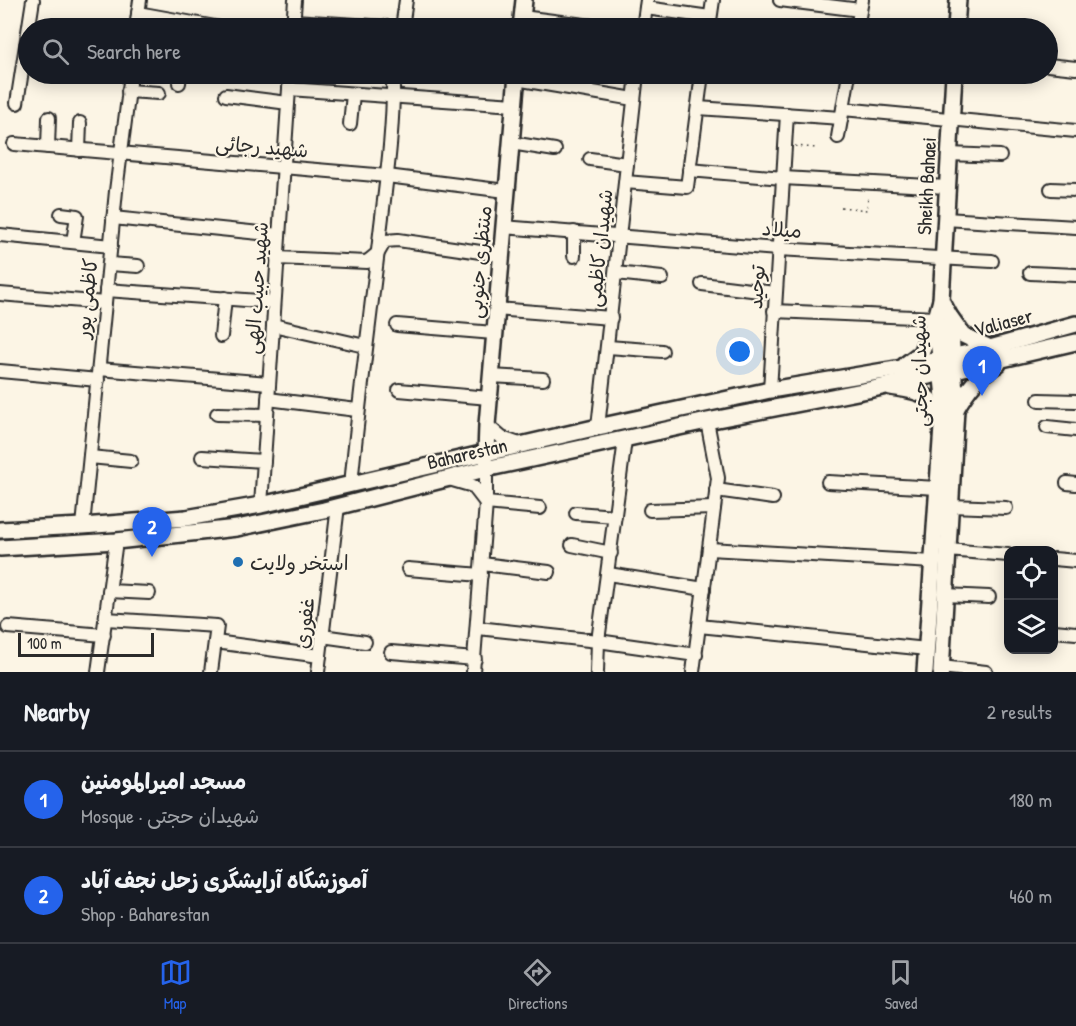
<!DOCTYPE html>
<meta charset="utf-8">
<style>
:root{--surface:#171b24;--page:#242831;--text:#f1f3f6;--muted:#9ea1a6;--line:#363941;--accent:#2563eb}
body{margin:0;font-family:"Patrick Hand","Playpen Sans Arabic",sans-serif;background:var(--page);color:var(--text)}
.controls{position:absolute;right:18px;bottom:18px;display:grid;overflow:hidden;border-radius:12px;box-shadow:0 3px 15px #0003}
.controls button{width:54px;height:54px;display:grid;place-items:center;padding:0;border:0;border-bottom:2px solid var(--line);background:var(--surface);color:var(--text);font:30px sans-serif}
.scale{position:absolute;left:18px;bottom:15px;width:136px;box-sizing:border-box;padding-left:6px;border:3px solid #2b2b2b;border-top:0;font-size:16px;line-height:21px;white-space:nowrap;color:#2b2b2b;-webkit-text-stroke:4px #fcf5e5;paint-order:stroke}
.you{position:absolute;left:740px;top:352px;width:21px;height:21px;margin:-15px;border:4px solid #fff;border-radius:50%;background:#1a73e8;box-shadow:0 0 0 9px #1a73e833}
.badge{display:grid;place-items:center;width:39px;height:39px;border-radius:50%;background:var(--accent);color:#fff;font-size:20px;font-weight:700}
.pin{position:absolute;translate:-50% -50px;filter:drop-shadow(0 2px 3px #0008)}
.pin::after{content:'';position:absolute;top:32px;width:21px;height:18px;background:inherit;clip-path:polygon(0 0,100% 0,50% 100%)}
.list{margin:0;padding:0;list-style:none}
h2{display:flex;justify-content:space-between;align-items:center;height:78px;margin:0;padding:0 24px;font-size:26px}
h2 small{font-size:20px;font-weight:400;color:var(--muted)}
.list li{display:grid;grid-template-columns:39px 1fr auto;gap:18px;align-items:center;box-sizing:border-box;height:96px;padding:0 24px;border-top:2px solid var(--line)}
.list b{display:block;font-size:22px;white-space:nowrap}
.list p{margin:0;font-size:20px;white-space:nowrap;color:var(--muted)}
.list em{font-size:20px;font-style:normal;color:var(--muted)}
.icon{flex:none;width:33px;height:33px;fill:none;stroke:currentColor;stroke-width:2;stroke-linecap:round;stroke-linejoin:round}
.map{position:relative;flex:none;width:1076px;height:672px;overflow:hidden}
.search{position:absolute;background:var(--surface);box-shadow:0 3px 15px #0003;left:18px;right:18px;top:18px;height:66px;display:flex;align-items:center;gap:15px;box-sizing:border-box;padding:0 21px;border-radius:33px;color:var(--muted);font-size:22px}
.sheet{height:270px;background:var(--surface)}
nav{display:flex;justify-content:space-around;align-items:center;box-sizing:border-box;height:84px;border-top:2px solid var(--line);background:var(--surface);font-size:16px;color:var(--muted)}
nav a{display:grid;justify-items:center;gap:3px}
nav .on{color:var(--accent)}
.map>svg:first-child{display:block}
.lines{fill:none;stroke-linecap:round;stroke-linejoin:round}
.minor-casing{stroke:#2b2b2b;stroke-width:16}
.major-casing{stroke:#2b2b2b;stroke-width:20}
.path{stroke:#2b2b2b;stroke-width:1.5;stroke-dasharray:1.5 4.5;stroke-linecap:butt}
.minor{stroke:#fcf5e5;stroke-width:12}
.major{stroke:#fcf5e5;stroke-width:15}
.poi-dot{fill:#1f6fb2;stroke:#fcf5e5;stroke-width:2}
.labels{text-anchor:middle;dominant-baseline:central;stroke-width:4.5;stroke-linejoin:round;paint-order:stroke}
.street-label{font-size:20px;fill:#2b2b2b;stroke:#fcf5e5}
.poi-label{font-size:20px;fill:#2b2b2b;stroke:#fcf5e5;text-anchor:start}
</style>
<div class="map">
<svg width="1076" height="672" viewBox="0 0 1076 672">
<rect width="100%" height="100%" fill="#fcf5e5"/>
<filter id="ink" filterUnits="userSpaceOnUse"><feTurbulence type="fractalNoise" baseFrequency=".0167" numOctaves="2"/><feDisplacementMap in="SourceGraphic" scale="12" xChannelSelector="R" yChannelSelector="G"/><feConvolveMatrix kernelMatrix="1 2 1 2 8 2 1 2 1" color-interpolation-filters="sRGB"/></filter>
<g filter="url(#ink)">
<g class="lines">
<defs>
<g id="minor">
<polyline points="780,0 860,10"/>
<polyline points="646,8 710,17"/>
<polyline points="138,13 221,28"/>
<polyline points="522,17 608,28"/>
<polyline points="294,21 403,28"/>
<polyline points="293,27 295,0"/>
<polyline points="136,28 140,0"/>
<polyline points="402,28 406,0"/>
<polyline points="643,28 647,0"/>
<polyline points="709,28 713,0"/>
<polyline points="857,28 862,0"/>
<polyline points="1048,65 1076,68"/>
<polyline points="516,79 634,99"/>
<polyline points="179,83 180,74"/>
<polyline points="289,89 514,105"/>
<polyline points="128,91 159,93"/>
<polyline points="226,95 288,103"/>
<polyline points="17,103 33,0"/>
<polyline points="698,108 841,118"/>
<polyline points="843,109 1076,131"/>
<polyline points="350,124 353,94"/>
<polyline points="838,137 849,74"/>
<polyline points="511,143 555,150"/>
<polyline points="14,144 387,176 506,191"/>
<polyline points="48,147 49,118"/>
<polyline points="79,150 80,123"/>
<polyline points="949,154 1000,156"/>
<polyline points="590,159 627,164"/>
<polyline points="689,170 783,178 947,187"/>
<polyline points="625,182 687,187 702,74"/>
<polyline points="1051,189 1076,190"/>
<polyline points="61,214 77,216 73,242"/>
<polyline points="113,218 279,235"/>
<polyline points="945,219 1076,227"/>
<polyline points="503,227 778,249 992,261"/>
<polyline points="0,235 111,246"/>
<polyline points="574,256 574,232"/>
<polyline points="277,258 367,262 378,253 385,241 398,240 501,255"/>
<polyline points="109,264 138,266"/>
<polyline points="616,273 662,278"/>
<polyline points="1030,273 1076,275"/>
<polyline points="702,284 775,293"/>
<polyline points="106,290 274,302"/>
<polyline points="0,294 105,303"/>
<polyline points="496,309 611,318"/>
<polyline points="774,311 936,318"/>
<polyline points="273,325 365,346"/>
<polyline points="397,325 494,333"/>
<polyline points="221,336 225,298"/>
<polyline points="608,347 662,351"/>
<polyline points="99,369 269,383"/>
<polyline points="0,371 98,380"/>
<polyline points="491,376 543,379"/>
<polyline points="399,390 489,398"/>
<polyline points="770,390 787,114"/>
<polyline points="268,399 357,410"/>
<polyline points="1039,400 1076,401"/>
<polyline points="217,414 267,415"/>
<polyline points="487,425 502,438 522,445"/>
<polyline points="598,427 637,74"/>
<polyline points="1047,427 1076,430"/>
<polyline points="90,457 131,461"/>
<polyline points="202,457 264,461"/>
<polyline points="449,479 473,486 486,503 540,508"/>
<polyline points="828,482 938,488"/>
<polyline points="1067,483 1076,484"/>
<path d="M351,485C359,398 371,312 381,225C387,175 394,124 393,74"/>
<polyline points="716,490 773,498"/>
<polyline points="261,505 290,74"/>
<polyline points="950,506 1006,508"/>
<polyline points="650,510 714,508"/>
<polyline points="576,513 615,516"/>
<polyline points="83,526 116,191 131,74"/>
<polyline points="572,545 611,553"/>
<polyline points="709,549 933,562"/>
<polyline points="948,550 1008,555"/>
<polyline points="1054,559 1076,561"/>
<polyline points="482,564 549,572"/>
<polyline points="408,569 481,575"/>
<polyline points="608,574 704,589"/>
<polyline points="109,591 149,593"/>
<polyline points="945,595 989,597"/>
<polyline points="106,619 217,626 211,672"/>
<polyline points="699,626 927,649"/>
<polyline points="8,627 104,635"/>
<polyline points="478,628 598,641 696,655"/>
<polyline points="1054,631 1076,633"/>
<polyline points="322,636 365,642"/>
<polyline points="215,642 320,656"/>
<polyline points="391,652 475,659"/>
<polyline points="941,667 986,672"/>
<polyline points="98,672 116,541"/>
<polyline points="318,672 338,506"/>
<polyline points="473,672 486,503 486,461"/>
<polyline points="597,672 598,641 625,440"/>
<polyline points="693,672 718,478 707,421"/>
</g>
<g id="major">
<polyline points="521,28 524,0"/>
<polyline points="956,28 958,0"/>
<polyline points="941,300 950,317 956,409 941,672"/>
<polyline points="951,318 963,335 990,348"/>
<polyline points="906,364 921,353 935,320"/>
<path d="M891,387C922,392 929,391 941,421"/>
<path d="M956,409C967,390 978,375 998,364"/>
<polyline points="486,454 487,425 517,74"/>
<polyline points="0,530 83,526 186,518 261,505 598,427 770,390 902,368 990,348 1076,324"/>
<polyline points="0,548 116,541 237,528 324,510 485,469 707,421 873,389 1076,342"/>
<polyline points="925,672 944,398 936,318 941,300 954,74"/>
</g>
</defs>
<!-- minor casing -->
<use href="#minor" class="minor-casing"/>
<!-- major casing -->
<use href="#major" class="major-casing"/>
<!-- path -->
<g class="path">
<polyline points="795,146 816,148"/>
<polyline points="841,207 867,210 868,195"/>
</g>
<!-- minor -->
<use href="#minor" class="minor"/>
<!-- major -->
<use href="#major" class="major"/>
</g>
</g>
<!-- markers -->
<circle class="poi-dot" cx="238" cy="562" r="6"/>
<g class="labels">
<!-- street labels -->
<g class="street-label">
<text transform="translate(262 146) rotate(5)">شهید رجائی</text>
<text transform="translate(926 186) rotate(-87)">Sheikh Bahaei</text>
<text transform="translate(782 229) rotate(4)">میلاد</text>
<text transform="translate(599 248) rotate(-84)">شهیدان کاظمی</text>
<text transform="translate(479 262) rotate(-85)">منتظری جنوبی</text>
<text transform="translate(756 287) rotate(-86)">توحید</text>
<text transform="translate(256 288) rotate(-86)">شهید حبیب الهی</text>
<text transform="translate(86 298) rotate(-84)">کاظمی پور</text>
<text transform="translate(1003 322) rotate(-15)">Valiaser</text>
<text transform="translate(919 371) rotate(-91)">شهیدان حجتی</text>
<text transform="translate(467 453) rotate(-13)">Baharestan</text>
<text transform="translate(304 623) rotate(-83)">غفوری</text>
</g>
<!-- poi labels -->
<g class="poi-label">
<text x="250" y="562">استخر ولایت</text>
</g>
</g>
</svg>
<div class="controls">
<button><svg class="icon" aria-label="locate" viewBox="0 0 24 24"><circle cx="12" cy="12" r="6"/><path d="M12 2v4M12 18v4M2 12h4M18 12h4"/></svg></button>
<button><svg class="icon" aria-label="layers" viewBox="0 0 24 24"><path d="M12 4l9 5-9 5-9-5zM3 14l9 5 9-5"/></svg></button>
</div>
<div class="scale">100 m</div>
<div class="you"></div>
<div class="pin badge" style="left:982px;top:396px">1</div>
<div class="pin badge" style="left:152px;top:557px">2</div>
<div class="search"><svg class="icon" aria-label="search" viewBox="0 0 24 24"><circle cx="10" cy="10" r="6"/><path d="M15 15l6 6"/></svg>Search here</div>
</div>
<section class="sheet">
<h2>Nearby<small>2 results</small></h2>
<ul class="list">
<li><span class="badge">1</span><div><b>مسجد امیرالمومنین</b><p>Mosque · شهیدان حجتی</p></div><em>180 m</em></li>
<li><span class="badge">2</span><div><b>آموزشگاه آرایشگری زحل نجف آباد</b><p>Shop · Baharestan</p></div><em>460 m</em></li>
</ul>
</section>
<nav>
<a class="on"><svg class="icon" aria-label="map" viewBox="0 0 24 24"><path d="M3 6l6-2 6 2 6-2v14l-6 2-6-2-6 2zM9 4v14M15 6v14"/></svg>Map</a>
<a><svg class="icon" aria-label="directions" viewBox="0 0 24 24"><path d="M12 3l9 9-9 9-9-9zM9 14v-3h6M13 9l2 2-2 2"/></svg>Directions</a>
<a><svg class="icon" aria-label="saved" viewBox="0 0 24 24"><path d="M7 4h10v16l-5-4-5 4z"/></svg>Saved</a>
</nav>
